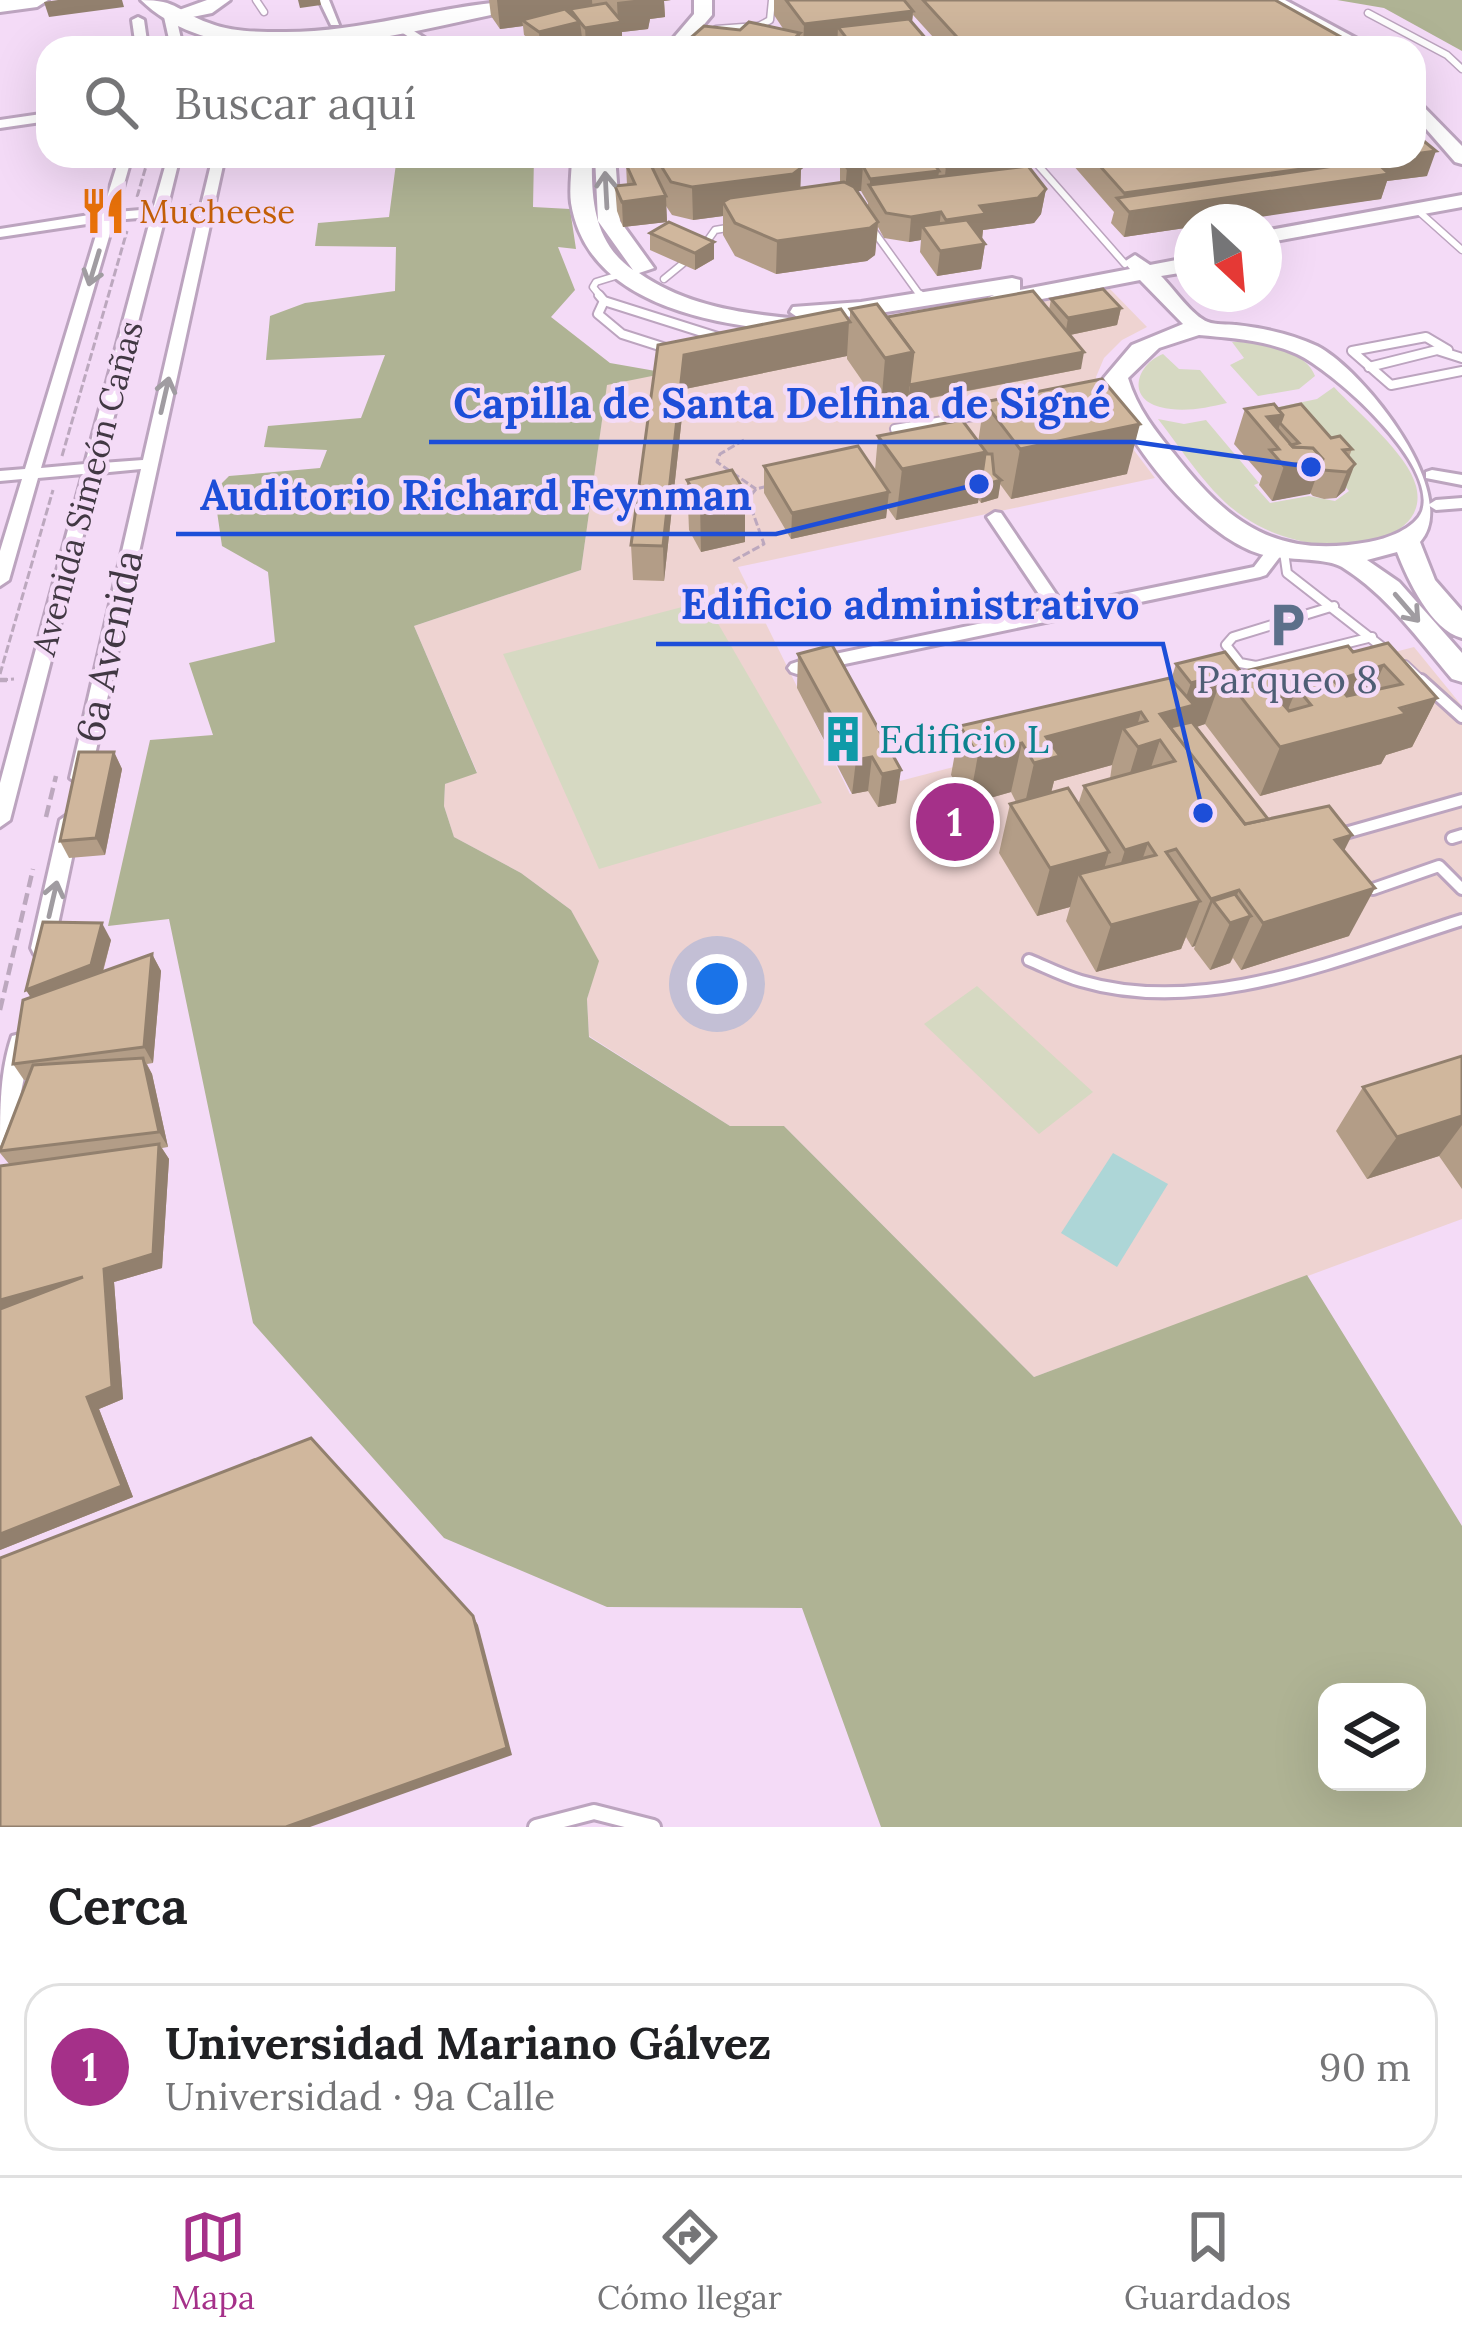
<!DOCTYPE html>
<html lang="es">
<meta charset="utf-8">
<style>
:root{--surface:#fff;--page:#f2f2f2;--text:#202124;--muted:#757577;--line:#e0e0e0;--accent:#a53089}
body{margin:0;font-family:Lora,serif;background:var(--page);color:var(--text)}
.controls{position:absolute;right:36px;bottom:36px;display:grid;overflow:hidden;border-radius:24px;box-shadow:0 12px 48px #0002}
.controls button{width:108px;height:108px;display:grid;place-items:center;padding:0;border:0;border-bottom:3px solid var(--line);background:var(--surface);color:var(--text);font:60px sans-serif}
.compass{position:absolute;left:1174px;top:204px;width:108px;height:108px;border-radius:50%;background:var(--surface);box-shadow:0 12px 48px #0002;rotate:154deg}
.you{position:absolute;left:717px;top:984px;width:42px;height:42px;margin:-30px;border:9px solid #fff;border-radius:50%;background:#1a73e8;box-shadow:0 0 0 18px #1a73e833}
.badge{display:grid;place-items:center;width:78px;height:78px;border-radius:50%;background:var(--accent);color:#fff;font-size:39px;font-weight:700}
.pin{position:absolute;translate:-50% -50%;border:6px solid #fff;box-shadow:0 3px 12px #0006}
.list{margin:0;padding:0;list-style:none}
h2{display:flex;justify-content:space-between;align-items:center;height:156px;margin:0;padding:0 48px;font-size:51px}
h2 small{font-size:39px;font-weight:400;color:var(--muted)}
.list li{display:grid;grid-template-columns:78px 1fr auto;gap:36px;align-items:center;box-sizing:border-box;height:168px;margin:0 24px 24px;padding:0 24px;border:3px solid var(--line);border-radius:36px}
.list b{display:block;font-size:45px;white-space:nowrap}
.list p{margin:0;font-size:39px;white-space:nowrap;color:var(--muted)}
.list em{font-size:39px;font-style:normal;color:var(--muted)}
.icon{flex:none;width:66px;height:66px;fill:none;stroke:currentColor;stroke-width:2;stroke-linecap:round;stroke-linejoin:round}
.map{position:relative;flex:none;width:1462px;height:1827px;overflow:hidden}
.search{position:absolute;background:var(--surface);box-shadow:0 12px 48px #0002;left:36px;right:36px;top:36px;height:132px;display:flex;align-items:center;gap:30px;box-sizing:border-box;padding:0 42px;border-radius:36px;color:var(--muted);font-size:45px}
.sheet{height:348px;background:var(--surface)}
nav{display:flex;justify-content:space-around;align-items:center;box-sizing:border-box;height:168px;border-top:3px solid var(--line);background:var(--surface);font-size:33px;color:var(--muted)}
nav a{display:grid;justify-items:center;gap:6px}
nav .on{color:var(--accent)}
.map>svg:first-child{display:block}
.education{fill:#eed3d1}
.green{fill:#d6d9c2}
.forest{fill:#afb394;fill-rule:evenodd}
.water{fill:#add6d7}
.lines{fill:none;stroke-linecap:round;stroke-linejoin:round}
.lane-far3-casing{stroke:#bca4bf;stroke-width:9}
.lane-far2-casing{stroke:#bca4bf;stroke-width:12}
.lane-far1-casing{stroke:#bca4bf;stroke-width:16}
.lane-casing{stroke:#bca4bf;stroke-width:20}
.street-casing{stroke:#bca4bf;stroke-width:6}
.secondary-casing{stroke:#bca4bf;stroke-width:6}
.primary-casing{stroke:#bca4bf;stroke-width:6}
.highway-casing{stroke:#bca4bf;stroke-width:6}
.path-far1{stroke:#bca8be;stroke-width:3;stroke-dasharray:8 3;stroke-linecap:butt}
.path{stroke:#bca8be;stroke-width:4.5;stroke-dasharray:12 6;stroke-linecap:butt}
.lane-far3{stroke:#fff;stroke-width:6}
.lane-far2{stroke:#fff;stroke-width:8}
.lane-far1{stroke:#fff;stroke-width:10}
.lane{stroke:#fff;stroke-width:14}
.street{fill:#fff;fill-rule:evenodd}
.secondary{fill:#fff;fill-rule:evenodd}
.primary{fill:#fff;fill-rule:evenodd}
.highway{fill:#fff;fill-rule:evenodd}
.wall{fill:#b39d87;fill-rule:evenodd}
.shaded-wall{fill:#92806e}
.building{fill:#d0b79d;stroke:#92806e;stroke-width:3;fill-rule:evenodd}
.oneway{stroke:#a09ca1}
.labels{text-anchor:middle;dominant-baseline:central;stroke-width:9;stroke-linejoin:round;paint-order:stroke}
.far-food-label{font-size:33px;fill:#c56008;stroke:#f4dbf7;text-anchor:start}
.far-street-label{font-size:33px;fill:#413843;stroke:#f4dbf7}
.street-label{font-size:39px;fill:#413843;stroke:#f4dbf7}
.service-label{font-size:39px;fill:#4e5e75;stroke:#f4dbf7}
.culture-label{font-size:39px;fill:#0d838f;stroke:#f4dbf7;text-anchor:start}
.leader{fill:none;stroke:#1d4ed8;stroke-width:4.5}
.callout-dot{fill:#1d4ed8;stroke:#f4dbf7;stroke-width:4.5}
.callout-label{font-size:42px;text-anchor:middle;font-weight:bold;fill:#1d4ed8;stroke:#f4dbf7;stroke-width:9;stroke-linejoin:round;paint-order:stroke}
</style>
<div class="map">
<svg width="1462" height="1827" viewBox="0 0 1462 1827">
<rect width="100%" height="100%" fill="#f4dbf7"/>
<!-- education -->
<polygon class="education" points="1110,289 1147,327 1122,340 1104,358 1096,377 1097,393 1105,412 1155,478 738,567 850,794 1414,647 1462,706 1462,1219 1034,1377 784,1126 730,1126 589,1036 587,999 598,961 571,910 521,873 454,837 444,806 445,784 477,772 414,626 581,570 607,384"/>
<!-- green -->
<g class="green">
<path d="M1232,342C1258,341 1305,349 1315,376L1299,389L1258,396L1230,365L1244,358Z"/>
<path d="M1163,354L1179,369L1200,370L1227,403C1206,408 1182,413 1160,407C1126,398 1137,364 1163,354Z"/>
<path d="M1334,387C1357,412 1408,454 1416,486C1429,536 1357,549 1322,545C1295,541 1267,533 1244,517C1209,494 1184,452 1158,419L1184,424L1206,420L1259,483L1254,485L1270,503L1309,496L1335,501L1349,491L1274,408L1317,399Z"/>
<polygon points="705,601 822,803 599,869 503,654"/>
<polygon points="977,986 1093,1092 1039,1134 924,1024"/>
</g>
<!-- forest -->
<g class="forest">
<polygon points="1337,0 1462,0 1462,51 1384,8"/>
<path d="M397,156H534L533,207L570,209L576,249L558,247L575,290L551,317L610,363L667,373L607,385L581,570L414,626L477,773L445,784L444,806L454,837L521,873L571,910L599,961L587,999L589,1037L730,1126H784L1034,1377L1307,1275L1462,1526V1827H881L802,1608L607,1607L444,1538L253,1323L169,919L108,926L150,740L213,735L189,663L275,642L268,572L222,546L214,491L229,476L320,468L327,450L264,447L268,426L361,418L385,355L266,360L270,316L305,303L395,291L396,247L315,246L318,223L389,217ZM1327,1692H1417V1782H1327Z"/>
</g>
<!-- water -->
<polygon class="water" points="1113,1153 1168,1184 1117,1267 1061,1233"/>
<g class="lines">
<defs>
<g id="lane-far3">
<polyline points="256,0 264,12"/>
<polyline points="1368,13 1447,55 1462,69"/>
<polyline points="759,26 770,20 772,0"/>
<polyline points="716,29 757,26"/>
<polyline points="1030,156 1125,264"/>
<polyline points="808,159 831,156"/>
<polyline points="1415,208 1462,250"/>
<polyline points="870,226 922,298"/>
<polyline points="664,279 703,247 715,230 733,227"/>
<polyline points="602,298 593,287 596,282 622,274"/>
</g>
<g id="lane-far2">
<polyline points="599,295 604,301 724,339"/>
<polyline points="920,295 923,299"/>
<polyline points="604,301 598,314 622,334 672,350"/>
<polyline points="1448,350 1426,337 1352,351 1391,385 1462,371"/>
<polyline points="1369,367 1437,350 1462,358"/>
<polyline points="895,429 991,413"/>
<polyline points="1284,552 1287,573 1391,654"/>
<polyline points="1334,606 1233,637 1226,645 1240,663 1256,666 1372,637"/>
<polyline points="1405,665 1424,683"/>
</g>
<g id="lane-far1">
<polyline points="1421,680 1462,717"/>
<polyline points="1338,835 1462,800"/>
<polyline points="1452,838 1462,835"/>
<polyline points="1373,889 1439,866 1462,889"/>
<path d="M1029,960C1046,967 1063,976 1081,981C1206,1018 1344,957 1462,920"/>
</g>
<polyline id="lane" points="536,1827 594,1812 653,1827"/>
<g id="street">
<polygon points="319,0 329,0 339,25 331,25"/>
<polygon points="168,5 174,8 183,48 171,48 162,8"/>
<polygon points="138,17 144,20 148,48 136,48 132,20"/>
<polygon points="392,22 400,22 440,48 426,48 392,26"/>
<polygon points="48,113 48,121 0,128 0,120"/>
<path d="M120,156H132L116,212L153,209L168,156H180L167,209L201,206L213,156H225L90,778L80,785L70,778L141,469L99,473L10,820L0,827V783L83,474L38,478L9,580L0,586V551L22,479L0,481V471L25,469L100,222L0,237V229L102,213ZM199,215L143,460L102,463L165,217ZM151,217L85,464L41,468L114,220Z"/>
<polygon points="1432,470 1462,475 1462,485 1426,478 1426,472"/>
<polygon points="1462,498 1462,508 1436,510 1428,505 1436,500"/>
<polygon points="995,512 1001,513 1064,606 1254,567 1270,546 1276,545 1285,550 1266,575 1260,577 797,674 791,672 788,668 791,664 797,662 1049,609 987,517"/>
<polygon points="70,813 80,820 53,948 50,954 34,954 31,948 60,820"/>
<path d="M20,1034L28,1036L31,1043L12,1136L8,1143L0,1146C0,1109 0,1071 12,1036Z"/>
</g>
<g id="secondary">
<polygon points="694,0 712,0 712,15 684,48 665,48 694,14"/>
<polygon points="1263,0 1285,0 1374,48 1351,48"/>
<polygon points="1414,97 1462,146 1462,164 1455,162 1414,115"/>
<path d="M572,156H592C591,200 594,243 633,270L598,221L595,156H615L620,221L654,268L639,273C686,306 743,314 800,319L790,312L793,307L861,302L1012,278L1020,280V290L1130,269L1124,262L1135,255L1150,265L1192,257V271L1161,276C1174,289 1192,316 1208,322C1215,325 1228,324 1236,325C1263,328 1292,334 1317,346C1365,371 1462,495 1420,542L1435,580L1462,611V638C1431,630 1408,580 1397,552L1367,560L1399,582L1462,653V682L1452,679C1418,639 1387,595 1342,567C1325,557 1283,561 1260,554C1199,535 1121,439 1104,378L1132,345L1183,324L1140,280L990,309L979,302L994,295L861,316L802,319L819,326L808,333C722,326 588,309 571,203C569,188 572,171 572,156ZM1199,335C1232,338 1266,340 1297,354C1335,372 1438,464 1422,511C1415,529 1386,539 1369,542C1277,559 1229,524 1175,455C1155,431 1137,408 1128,378L1159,348Z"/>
<polygon points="1462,195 1462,207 1264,243 1264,231"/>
</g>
<polygon id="primary" points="207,0 230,0 212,13 178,20 168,14"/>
<g id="highway">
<polygon points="0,0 48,0 37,7 0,12"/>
<path d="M141,0C179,0 177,12 209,23C231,32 258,32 282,32C369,33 452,0 539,0L528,7C420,28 231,88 141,0Z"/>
</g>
</defs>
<!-- lane-far3 casing -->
<use href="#lane-far3" class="lane-far3-casing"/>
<!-- lane-far2 casing -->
<use href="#lane-far2" class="lane-far2-casing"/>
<!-- lane-far1 casing -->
<use href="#lane-far1" class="lane-far1-casing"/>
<!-- lane casing -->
<use href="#lane" class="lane-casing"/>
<!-- street casing -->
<use href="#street" class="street-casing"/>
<!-- secondary casing -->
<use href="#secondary" class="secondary-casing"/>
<!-- primary casing -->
<use href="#primary" class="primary-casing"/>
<!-- highway casing -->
<use href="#highway" class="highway-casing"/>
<!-- path-far1 -->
<g class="path-far1">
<polyline points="137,197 149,156"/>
<polyline points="744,440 720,454 717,462 756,489"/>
<polyline points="62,456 127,231"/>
<polyline points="733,561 764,544 748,499 756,489 768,486"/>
<polyline points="0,674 53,490"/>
<polyline points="0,680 14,679"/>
</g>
<!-- path -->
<g class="path">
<polyline points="0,680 7,680"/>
<polyline points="46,817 56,776"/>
<polyline points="0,1010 33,869"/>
</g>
<!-- lane-far3 -->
<use href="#lane-far3" class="lane-far3"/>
<!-- lane-far2 -->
<use href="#lane-far2" class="lane-far2"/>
<!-- lane-far1 -->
<use href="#lane-far1" class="lane-far1"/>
<!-- lane -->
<use href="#lane" class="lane"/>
<!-- street -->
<use href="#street" class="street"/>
<!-- secondary -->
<use href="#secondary" class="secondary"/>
<!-- primary -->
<use href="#primary" class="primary"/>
<!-- highway -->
<use href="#highway" class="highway"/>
</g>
<!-- wall -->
<g class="wall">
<polygon points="489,0 671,0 664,1 665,17 650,19 648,29 622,32 622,38 586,44 582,38 541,48 524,35 523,26 500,29 491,16"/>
<polygon points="774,0 1275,0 1353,48 943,48 913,15 912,22 934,48 679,48 740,30 784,30 774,15"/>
<path d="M638,156H793L801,168L800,188L840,183V156H1009L1010,168L1046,189L1041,214L1034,223L983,230L982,239L985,244L981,269L937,276L920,252L921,240L909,242L884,238L878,227L875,255L867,261L776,274L735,256L723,235V216L693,220L672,215L666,206L667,222L623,227L617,211L615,186L627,185L626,164L643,162ZM857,191H861L868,203V207Z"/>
<polygon points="1065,156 1414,156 1427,176 1387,181 1381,199 1192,222 1192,227 1124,237 1111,223 1114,212"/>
<polygon points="650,233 714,242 714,259 695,270 650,250"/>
<polygon points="1051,299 1121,308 1117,325 1070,335 1081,369 881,408 847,359 847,356 685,389 664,581 633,580 631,545 658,345 850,321 850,309 887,317 1049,310"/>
<polygon points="984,402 1127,474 1011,499 1000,484 998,498 981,503 978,499 978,503 896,520 887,507 886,518 791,539 764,493 764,466 875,470 878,436 978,443"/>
<polygon points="1245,409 1278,409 1352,449 1349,457 1345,490 1336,498 1324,499 1313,496 1310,493 1272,501 1259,485 1262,476 1234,444"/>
<polygon points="687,480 745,542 701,552 689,530"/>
<path d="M1388,643L1437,698L1412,747L1386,755L1381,764L1260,796L1205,724L1196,727L1268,819L1344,850L1349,936L1241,970L1233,958L1230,963L1210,970L1194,949L1195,946L1192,947L1186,937L1181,949L1096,972L1066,921L1070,907L1037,916L999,853L1010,804L1016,802L1011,792L969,804L951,775L960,726L1171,680L1176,664L1241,672L1353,652ZM1112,765L1110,779L1084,786L1078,805L1051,793L1054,781Z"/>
<polygon points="832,645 896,803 878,807 868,791 852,794 797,688 798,654"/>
<polygon points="114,752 122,769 105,855 69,858 60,841"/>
<polygon points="111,940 103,972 152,954 161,971 153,1063 147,1064 152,1074 168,1147 162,1148 169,1159 162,1268 114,1282 123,1399 99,1409 133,1497 0,1550 0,1166 10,1165 0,1153 0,1147 27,1080 24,1080 13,1064 31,997 26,990"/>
<polygon points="1462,1056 1462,1189 1439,1156 1367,1179 1336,1131 1363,1087"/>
</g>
<!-- shaded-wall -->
<g class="shaded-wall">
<polygon points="58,0 122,0 124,7 49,17 44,2"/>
<polygon points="298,0 320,0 321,5 300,8"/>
<polygon points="497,0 592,0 593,14 570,9 571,18 522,20 523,26 500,29"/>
<polygon points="634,0 671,0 664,1 665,17 650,19 648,29 622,32 622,38 586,44 585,28 618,23 617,2"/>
<polygon points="913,11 910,42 848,40 838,27 837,48 822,43 822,48 803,48 804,24"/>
<polygon points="580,22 582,38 540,48 539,32"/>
<polygon points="800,33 800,48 788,44"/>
<polygon points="1436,151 1427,176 1387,181 1381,199 1226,222 1192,222 1192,227 1124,237 1129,212 1122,204 1124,193 1399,156 1414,156 1414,154"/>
<polygon points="1011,158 1007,183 943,192 946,167"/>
<polygon points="863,166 861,191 845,192 847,168"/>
<polygon points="801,168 800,201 723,202 723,216 693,220 692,187"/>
<polygon points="939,171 936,196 870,186 870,179"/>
<polygon points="1046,189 1041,214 1034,223 983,230 982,239 944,245 946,220 980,206"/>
<polygon points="666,196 667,222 623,227 622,202"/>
<polygon points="941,212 938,238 922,226 921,240 909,242 911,217"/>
<polygon points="878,222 875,255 867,261 776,274 777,241"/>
<polygon points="714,242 714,259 695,270 695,253"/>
<polygon points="985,244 981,269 937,276 940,251"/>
<polygon points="1121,308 1117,325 1065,336 1068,318"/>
<polygon points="849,322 847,356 685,389 664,581 663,546 684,355"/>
<polygon points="913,352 908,402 881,408 885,358"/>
<polygon points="1084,352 1081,369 908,402 910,385"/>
<polygon points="1283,415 1274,443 1267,417"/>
<polygon points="1140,424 1127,474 1011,499 1020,449"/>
<polygon points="986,452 978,503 896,520 902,469"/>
<polygon points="1323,459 1310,494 1272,501 1284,466"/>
<polygon points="1355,464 1345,490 1336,498 1347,472"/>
<polygon points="1001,480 998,498 981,503 983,485"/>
<polygon points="745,492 745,542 701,552 700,502"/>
<polygon points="889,492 886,518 791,539 792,513"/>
<polygon points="1384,665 1361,715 1334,681"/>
<polygon points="1223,674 1205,724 1160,740 1144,789 1123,796 1138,747 1160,714 1182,708 1191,683"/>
<polygon points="1297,688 1276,738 1275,695"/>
<polygon points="1437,698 1412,747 1386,755 1381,764 1260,796 1280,747"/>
<polygon points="1141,712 1133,740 1123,728 1112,765 1054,781 1048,805 1023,812 1034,763 1046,737"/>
<polygon points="1022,743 1011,792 969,804 978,755"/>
<polygon points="114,752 122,769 105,855 96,838"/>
<polygon points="872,757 868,791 852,794 856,760"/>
<polygon points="901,770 896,803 878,807 882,774"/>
<polygon points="1352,835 1328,883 1335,840"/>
<polygon points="1148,843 1131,892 1110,898 1125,850"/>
<polygon points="1109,852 1095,899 1079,874 1070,907 1037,916 1050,868"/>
<polygon points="1375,888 1349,936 1241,970 1263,923"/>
<polygon points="1239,890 1227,919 1213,901 1195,946 1192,947 1211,899"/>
<polygon points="1200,901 1181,949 1096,972 1111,925"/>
<polygon points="1251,916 1230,963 1210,970 1230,923"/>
<polygon points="102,923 111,940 100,981 36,1006 26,990"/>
<polygon points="152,954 161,971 153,1063 144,1047"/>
<polygon points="143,1058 152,1074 168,1147 159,1132"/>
<polygon points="1462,1116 1462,1125 1439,1156 1367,1179 1397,1137"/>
<polygon points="159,1144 169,1159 162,1268 114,1282 123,1399 99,1409 133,1497 0,1550 0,1534 87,1397 104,1269"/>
<polygon points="83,1277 0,1316 0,1300"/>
<polygon points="473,1616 478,1625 512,1755 310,1827 286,1827"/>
</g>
<!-- building -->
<g class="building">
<polygon points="786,0 904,0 913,11 804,24"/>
<polygon points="923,0 1275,0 1348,41 1353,48 967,48"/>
<polygon points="606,3 622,22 585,28 580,22 539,32 522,20 565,9 580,22 570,9"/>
<polygon points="909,19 934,48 826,48 822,43 848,40 838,27"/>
<polygon points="749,22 800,33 788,44 802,48 679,48 704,26 740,30"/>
<polygon points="1414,133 1436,151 1414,154"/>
<polygon points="655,156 793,156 801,168 793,174 692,187 671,182"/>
<polygon points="840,156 929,156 939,171 870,179 863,166 847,168"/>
<polygon points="937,156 1009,156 1011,158 946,167"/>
<polygon points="1091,156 1399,156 1124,193"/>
<polygon points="1374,160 1389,174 1129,212 1117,198"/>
<polygon points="649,161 666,196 622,202 615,186 635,184 626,164"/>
<polygon points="1028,166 1046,189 1038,198 980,206 986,214 946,220 941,212 911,217 886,213 869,185"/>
<polygon points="844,182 854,187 878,222 870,228 777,241 735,223 723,202 730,198"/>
<polygon points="967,220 985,244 940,251 922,226"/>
<polygon points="669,222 714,242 695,253 650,233"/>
<polygon points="1103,289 1121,308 1068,318 1051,299"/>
<polygon points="1033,291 1084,352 909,385 913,352 887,317"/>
<polygon points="877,304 913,352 885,358 850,309"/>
<polygon points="841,309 850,322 684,355 663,546 631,545 658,345"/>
<polygon points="1102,379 1140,424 1020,449 984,402"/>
<polygon points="1274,404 1283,415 1267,417 1293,447 1313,448 1323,459 1284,466 1270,450 1279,449 1245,409"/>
<polygon points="1301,404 1331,438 1340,436 1352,449 1343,450 1355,464 1347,472 1323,470 1320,467 1323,459 1313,448 1293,447 1291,445 1299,443 1280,423 1283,415 1278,409"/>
<polygon points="962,420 986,452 902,469 878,436"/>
<polygon points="858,446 889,492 792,513 764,466"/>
<polygon points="985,454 992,454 994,474 1001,480 983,485 981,482"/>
<polygon points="732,470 745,492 700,502 687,480"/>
<path d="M1388,643L1437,698L1400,708L1406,714L1280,747L1223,674L1191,683L1176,664L1225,652L1241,672L1348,646L1353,652ZM1384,665L1402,684L1347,696L1334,681ZM1297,688L1311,705L1289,711L1275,695Z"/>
<polygon points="832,645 901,770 882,774 872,757 856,760 798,654"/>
<polygon points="1170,678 1194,705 1160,714 1245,824 1329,806 1352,835 1335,840 1375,888 1263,923 1239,890 1211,899 1176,849 1166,852 1200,901 1111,925 1079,874 1156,855 1148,843 1125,850 1084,786 1175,761 1160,740 1138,747 1123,728 1147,721 1141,712 1046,737 1060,756 1034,763 1022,743 978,755 960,726"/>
<polygon points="1192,722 1268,819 1245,824 1170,727"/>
<polygon points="79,752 114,752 96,838 60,841"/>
<polygon points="1068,788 1109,852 1050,868 1010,804"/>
<polygon points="1235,894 1251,916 1230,923 1213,901"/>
<polygon points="43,922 102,923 91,965 26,990"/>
<polygon points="152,954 144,1047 13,1064 23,1000"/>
<polygon points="1462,1056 1462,1116 1397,1137 1363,1087"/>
<polygon points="143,1058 159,1132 0,1151 33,1065"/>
<polygon points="159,1144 153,1254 104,1269 112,1387 87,1397 122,1486 0,1534 0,1309 83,1277 0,1300 0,1166"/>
<polygon points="311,1438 473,1616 507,1748 286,1827 0,1827 0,1558"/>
</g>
<!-- one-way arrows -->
<defs><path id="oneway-shaft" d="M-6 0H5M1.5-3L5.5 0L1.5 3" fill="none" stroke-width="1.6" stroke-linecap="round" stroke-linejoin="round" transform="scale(3)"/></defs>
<g class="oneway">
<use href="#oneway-shaft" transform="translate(606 190) rotate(-93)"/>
<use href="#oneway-shaft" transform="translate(94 268) rotate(107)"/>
<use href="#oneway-shaft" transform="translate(165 395) rotate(-77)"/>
<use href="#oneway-shaft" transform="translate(1407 608) rotate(49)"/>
<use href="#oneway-shaft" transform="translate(53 899) rotate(-77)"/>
</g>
<!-- icons -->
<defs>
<symbol id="restaurant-bare" viewBox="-9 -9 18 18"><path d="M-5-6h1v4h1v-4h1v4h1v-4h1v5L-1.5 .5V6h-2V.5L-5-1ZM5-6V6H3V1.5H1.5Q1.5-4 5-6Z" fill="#e8710a" stroke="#f4dbf7" stroke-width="2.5" paint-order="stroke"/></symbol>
<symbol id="parking-bare" viewBox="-9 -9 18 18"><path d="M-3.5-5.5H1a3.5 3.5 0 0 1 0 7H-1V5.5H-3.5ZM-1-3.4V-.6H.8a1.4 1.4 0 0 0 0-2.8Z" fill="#5c6f8a" stroke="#f4dbf7" stroke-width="2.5" paint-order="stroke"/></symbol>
<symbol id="building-bare" viewBox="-9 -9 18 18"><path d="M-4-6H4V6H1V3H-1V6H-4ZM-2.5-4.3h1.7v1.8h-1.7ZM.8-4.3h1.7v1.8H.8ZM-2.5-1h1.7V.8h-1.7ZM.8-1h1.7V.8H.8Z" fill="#0f9aa8" stroke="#f4dbf7" stroke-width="2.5" paint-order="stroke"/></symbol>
</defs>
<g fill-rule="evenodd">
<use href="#restaurant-bare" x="70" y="178" width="66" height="66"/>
<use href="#parking-bare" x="1254" y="592" width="66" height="66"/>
<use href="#building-bare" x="810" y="706" width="66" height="66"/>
</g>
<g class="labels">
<!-- far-food labels -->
<g class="far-food-label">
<text x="139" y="211">Mucheese</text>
</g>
<!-- far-street labels -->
<g class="far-street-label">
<text transform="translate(87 488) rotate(-75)">Avenida Simeón Cañas</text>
</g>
<!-- street labels -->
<g class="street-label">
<text transform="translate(109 646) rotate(-78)">6a Avenida</text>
</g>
<!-- service labels -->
<g class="service-label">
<text x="1287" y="679">Parqueo 8</text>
</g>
<!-- culture labels -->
<g class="culture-label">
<text x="879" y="739">Edificio L</text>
</g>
</g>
<!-- callouts -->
<path class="leader" d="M1311 467L1135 442H429M979 484L776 534H176M1203 813L1163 644H656"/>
<g class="callout-dot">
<circle cx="1311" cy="467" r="12"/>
<circle cx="979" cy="484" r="12"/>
<circle cx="1203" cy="813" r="12"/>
</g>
<g class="callout-label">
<text x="782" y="418">Capilla de Santa Delfina de Signé</text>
<text x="476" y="510">Auditorio Richard Feynman</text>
<text x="910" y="619">Edificio administrativo</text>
</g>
</svg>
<div class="controls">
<button><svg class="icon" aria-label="layers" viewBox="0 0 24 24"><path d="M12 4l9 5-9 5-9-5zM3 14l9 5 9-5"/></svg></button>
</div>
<svg class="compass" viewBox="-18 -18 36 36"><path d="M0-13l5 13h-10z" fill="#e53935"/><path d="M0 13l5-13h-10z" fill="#757577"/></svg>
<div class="you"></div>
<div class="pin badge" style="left:955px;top:822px">1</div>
<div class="search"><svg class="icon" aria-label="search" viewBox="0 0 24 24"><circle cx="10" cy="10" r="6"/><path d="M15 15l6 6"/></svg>Buscar aquí</div>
</div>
<section class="sheet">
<h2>Cerca<small></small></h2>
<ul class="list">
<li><span class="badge">1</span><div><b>Universidad Mariano Gálvez</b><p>Universidad · 9a Calle</p></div><em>90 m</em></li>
</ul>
</section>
<nav>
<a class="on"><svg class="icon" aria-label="map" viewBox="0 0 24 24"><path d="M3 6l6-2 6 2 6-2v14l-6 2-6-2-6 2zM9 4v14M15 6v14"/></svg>Mapa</a>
<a><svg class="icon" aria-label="directions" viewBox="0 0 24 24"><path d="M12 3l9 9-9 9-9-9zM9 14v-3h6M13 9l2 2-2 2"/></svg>Cómo llegar</a>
<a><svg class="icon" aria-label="saved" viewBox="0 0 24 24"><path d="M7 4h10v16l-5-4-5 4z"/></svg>Guardados</a>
</nav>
